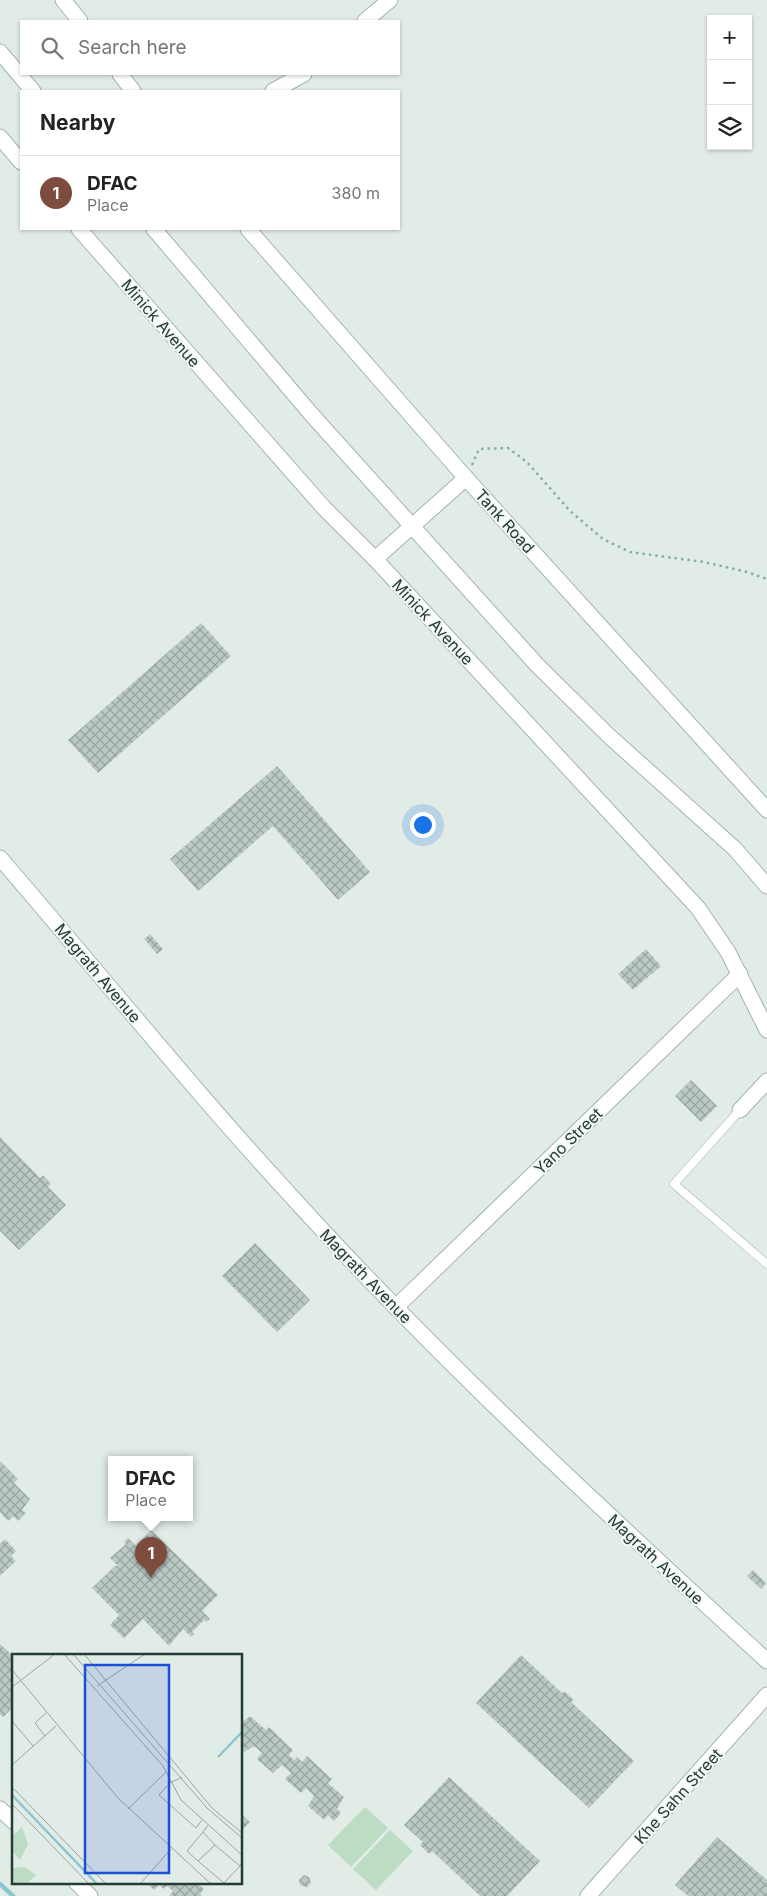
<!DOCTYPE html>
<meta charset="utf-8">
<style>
:root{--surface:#fff;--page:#f2f2f2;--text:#222;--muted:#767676;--line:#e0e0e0;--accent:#7d4c3e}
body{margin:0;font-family:Inter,sans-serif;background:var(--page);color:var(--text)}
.controls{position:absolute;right:15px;top:15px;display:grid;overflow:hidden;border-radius:0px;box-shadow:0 1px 4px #0004}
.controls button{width:45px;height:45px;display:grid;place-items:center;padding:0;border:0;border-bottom:1px solid var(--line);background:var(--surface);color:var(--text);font:25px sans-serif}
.you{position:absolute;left:422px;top:824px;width:18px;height:18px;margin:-12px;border:4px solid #fff;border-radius:50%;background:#1a73e8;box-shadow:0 0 0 8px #1a73e833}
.badge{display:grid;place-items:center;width:32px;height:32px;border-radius:50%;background:var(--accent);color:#fff;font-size:16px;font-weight:700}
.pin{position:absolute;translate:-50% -41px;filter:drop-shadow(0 1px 2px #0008)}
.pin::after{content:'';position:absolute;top:26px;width:18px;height:15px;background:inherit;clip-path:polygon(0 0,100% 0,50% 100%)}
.popup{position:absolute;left:108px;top:1456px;width:85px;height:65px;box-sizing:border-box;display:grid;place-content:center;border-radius:0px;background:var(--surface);filter:drop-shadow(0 1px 4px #0005);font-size:16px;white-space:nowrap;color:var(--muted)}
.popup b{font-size:19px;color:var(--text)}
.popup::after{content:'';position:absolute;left:50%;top:100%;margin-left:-10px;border:10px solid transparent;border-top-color:var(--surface)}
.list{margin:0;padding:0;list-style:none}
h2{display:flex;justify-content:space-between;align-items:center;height:65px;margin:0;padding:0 20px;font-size:21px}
h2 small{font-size:16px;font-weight:400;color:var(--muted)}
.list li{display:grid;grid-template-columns:32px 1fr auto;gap:15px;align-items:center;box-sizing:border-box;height:75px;padding:0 20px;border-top:1px solid var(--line)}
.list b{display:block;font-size:19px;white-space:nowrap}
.list p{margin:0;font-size:16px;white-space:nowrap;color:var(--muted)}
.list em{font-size:16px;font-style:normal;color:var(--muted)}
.icon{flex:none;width:28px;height:28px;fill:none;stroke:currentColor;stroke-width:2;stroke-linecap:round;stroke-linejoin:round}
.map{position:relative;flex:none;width:767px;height:1896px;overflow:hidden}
.search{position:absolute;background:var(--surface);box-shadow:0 1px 4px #0004;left:20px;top:20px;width:380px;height:55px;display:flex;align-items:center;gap:12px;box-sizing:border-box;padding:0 18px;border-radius:0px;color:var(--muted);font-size:19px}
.panel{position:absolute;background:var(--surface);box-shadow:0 1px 4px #0004;left:20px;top:90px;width:380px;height:140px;border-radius:0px}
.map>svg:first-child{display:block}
.green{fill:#bcdcc4}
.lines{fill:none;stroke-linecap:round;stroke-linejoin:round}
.stream{stroke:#8cc5cf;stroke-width:4.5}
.building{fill:url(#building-cross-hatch)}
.service-casing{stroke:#a5b4ae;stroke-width:9}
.minor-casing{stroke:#a5b4ae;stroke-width:17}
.tertiary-casing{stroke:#a5b4ae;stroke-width:17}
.secondary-casing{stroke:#a1b7af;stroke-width:17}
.path{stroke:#84aea0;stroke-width:2.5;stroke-dasharray:2.5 4;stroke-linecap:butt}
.service{stroke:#fff;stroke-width:8}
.minor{stroke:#fff;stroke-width:15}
.tertiary{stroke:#fff;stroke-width:15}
.secondary{stroke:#fff;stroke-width:15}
.labels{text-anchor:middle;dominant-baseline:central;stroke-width:4;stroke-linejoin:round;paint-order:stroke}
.street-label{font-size:16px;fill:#233c35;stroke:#f3f8f5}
.inset-river{fill:none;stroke:#8cc5cf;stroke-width:2.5}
.inset-road{fill:none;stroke:#96a6a0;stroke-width:1}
.view{fill:#1d4ed8;fill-opacity:0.15;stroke:#1d4ed8;stroke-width:2.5}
.inset-edge{fill:none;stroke:#233c35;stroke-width:2.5}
</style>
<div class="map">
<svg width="767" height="1896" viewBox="0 0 767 1896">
<defs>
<pattern id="building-cross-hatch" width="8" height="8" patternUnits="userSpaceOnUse" patternTransform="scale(1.25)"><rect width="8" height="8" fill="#bbc9c3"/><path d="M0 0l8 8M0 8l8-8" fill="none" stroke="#98a49f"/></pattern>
</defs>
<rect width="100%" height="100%" fill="#e2ece7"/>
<!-- green -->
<g class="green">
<polygon points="365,1807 388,1828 351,1867 328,1845"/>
<polygon points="390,1830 413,1851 376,1890 353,1869"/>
</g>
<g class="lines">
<!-- stream -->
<polyline class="stream" points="0,1884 13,1896"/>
</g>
<!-- building -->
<g class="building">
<polygon points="201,623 231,656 98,773 68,740"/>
<polygon points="277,766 370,872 338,900 273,826 198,891 170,859"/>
<polygon points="150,934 163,949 157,954 144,939"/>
<polygon points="646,949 661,966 633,990 618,974"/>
<polygon points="691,1080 717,1106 701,1122 675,1096"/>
<polygon points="0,1137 40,1178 43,1175 51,1184 48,1187 66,1205 19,1250 0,1231"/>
<polygon points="255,1243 310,1300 277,1332 222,1276"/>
<polygon points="0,1461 18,1479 14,1483 30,1499 22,1510 26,1513 18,1521 13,1516 8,1521 0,1512"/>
<polygon points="151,1530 218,1595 202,1611 210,1619 206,1622 204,1620 192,1632 194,1634 191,1637 183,1629 169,1646 143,1619 124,1638 110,1625 119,1615 92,1588 115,1566 118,1566 110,1558 126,1544 124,1542 128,1538 136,1546"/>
<polygon points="5,1539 16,1551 11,1556 16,1561 0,1576 0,1544"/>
<polygon points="753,1570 766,1583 761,1589 747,1576"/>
<polygon points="0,1644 14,1657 14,1710 12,1708 3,1717 0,1714"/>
<polygon points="521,1655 562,1693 564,1691 574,1700 571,1702 634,1761 589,1808 476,1703"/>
<polygon points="250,1716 266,1730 269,1727 293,1750 289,1755 294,1760 297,1757 302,1762 307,1756 332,1779 328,1783 344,1797 337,1809 341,1813 334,1821 328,1815 324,1820 308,1806 314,1796 306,1788 301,1793 285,1779 291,1773 282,1765 273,1773 257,1759 262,1753 254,1746 244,1752 241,1750 241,1723"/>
<polygon points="449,1777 540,1861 507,1896 480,1896 432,1851 429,1854 420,1845 423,1842 404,1825"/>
<polygon points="241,1813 250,1822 241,1831"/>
<polygon points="717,1837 767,1880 767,1896 688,1896 675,1885"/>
<polygon points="304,1875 309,1877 311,1883 307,1887 300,1885 299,1880"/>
<polygon points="145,1882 197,1882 204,1889 200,1894 202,1896 169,1896 173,1891 167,1886 164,1889 159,1885 154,1890"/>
</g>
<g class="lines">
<defs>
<polyline id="service" points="740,1110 674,1184 767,1264"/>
<g id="minor">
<polyline points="63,0 80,21"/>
<polyline points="365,21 390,0"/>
<polyline points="0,52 33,91"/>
<polyline points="120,74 133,91"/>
<polyline points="273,91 304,74"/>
<polyline points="0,137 21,162"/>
<polyline points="79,229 324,508 375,559 698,908 728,952 767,1030"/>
<polyline points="154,229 312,415 537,665 608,735 735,849 767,886"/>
<polyline points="248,229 466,478 767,810"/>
<polyline points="375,559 466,478"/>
<polyline points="740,1110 767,1081"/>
<polyline points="396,1307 740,974"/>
</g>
<polyline id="tertiary" points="588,1896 767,1695"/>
<g id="secondary">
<path d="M0,858C101,975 198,1096 303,1209C449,1369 608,1515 767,1661"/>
<polyline points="0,1809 14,1822"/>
<polyline points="76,1882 90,1896"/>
</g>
</defs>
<!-- service casing -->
<use href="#service" class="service-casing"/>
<!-- minor casing -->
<use href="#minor" class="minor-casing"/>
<!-- tertiary casing -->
<use href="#tertiary" class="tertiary-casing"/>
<!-- secondary casing -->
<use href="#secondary" class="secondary-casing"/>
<!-- path -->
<polyline class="path" points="472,465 479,449 508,448 527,462 570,511 603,539 630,552 704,562 747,572 767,579"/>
<!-- service -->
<use href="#service" class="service"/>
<!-- minor -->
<use href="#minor" class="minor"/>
<!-- tertiary -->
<use href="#tertiary" class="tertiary"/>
<!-- secondary -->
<use href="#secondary" class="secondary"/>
</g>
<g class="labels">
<!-- street labels -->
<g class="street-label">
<text transform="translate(161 323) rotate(49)">Minick Avenue</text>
<text transform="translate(505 521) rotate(48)">Tank Road</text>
<text transform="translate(433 622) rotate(47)">Minick Avenue</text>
<text transform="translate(98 973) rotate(50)">Magrath Avenue</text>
<text transform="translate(568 1141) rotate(-44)">Yano Street</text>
<text transform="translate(366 1276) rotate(46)">Magrath Avenue</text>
<text transform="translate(656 1559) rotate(43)">Magrath Avenue</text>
<text transform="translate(678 1796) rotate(-48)">Khe Sahn Street</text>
</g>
</g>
<!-- overview -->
<g transform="translate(12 1654)">
<rect width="230" height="230" fill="#e2ece7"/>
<path d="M10,173L16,190L8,206L0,197V182ZM13,213L24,221L14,230H2L0,214Z" fill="#bcdcc4"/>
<path class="inset-river" d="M206,103L230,78M0,141L85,230"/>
<path class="inset-road" d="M52,0L151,112L169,146L230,201M61,0L195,154L230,184M72,0L200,154L230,179M0,16L106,144L199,230M85,32L133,0M0,33L43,0M0,67L21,92M33,82L23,69L34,59M0,111L44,72M170,123L158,129L147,141L184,174L190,166M0,133L94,230M0,150L77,230M116,155L154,118M191,178L175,197L186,207L203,191L191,178L196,171M203,191L228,212L230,208M186,207L212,229L228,212M128,230L159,195"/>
<path class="view" d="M73,11H157V219H73Z"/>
<rect width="230" height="230" class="inset-edge"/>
</g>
</svg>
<div class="controls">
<button>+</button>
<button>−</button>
<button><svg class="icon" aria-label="layers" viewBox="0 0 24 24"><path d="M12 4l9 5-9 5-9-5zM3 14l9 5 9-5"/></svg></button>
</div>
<div class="you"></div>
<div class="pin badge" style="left:151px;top:1578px">1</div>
<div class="popup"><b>DFAC</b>Place</div>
<div class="search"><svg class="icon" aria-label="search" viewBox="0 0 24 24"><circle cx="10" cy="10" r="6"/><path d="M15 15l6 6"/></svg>Search here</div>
<section class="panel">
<h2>Nearby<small></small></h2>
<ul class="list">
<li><span class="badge">1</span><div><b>DFAC</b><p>Place</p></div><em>380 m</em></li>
</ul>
</section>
</div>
